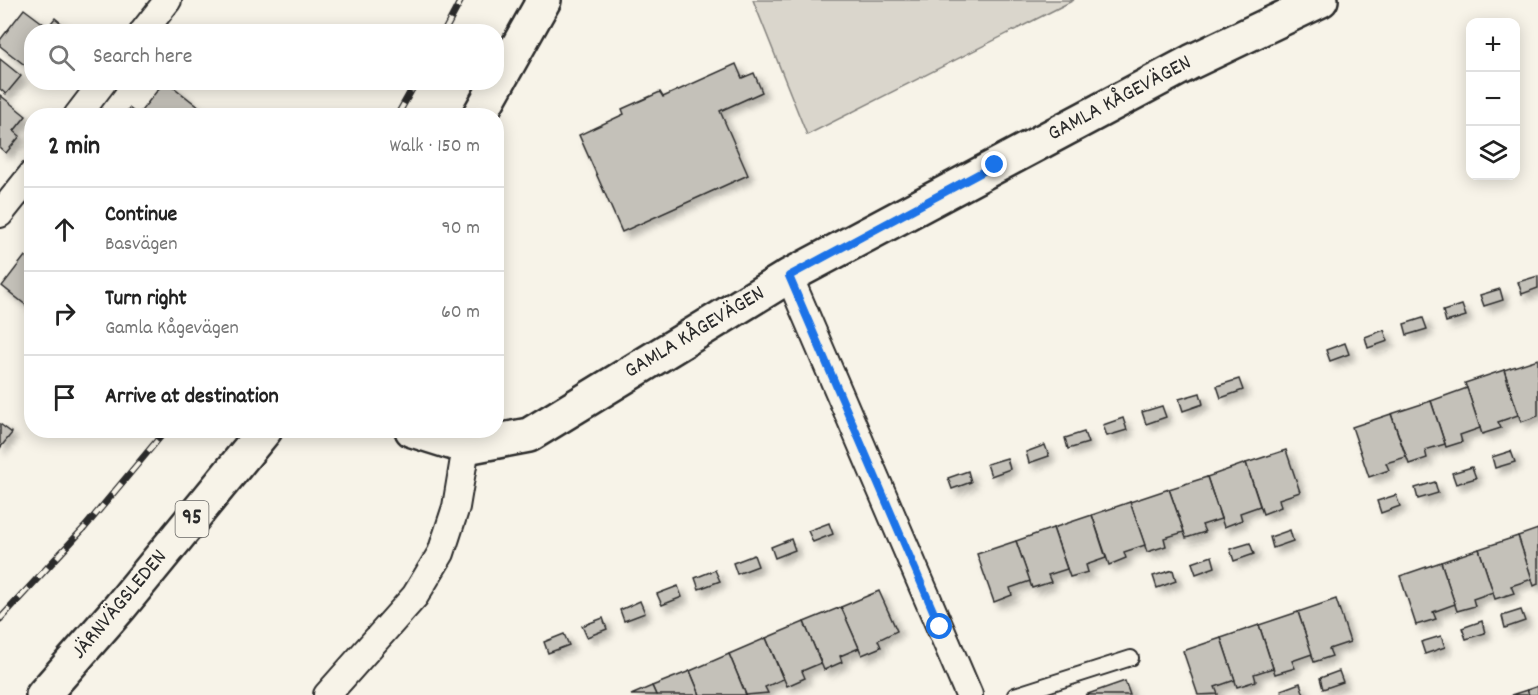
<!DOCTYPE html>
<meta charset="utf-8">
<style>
:root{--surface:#fff;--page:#f6f6f6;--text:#222;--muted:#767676;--line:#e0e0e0}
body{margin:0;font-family:Dekko,sans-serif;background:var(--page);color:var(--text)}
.controls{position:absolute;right:18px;top:18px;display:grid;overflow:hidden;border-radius:12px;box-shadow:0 3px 15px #0003}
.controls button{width:54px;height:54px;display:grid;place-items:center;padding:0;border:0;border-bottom:2px solid var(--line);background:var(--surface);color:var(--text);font:30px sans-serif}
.stop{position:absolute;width:18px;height:18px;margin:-14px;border:4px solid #1a73e8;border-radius:50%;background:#fff}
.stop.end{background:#1a73e8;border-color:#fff;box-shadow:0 2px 6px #0008}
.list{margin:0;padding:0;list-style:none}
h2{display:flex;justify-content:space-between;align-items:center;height:78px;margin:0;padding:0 24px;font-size:26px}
h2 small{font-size:20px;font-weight:400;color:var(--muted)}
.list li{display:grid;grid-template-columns:39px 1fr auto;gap:18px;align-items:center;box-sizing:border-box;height:84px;padding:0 24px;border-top:2px solid var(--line)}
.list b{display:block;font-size:22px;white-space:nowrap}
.list p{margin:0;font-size:20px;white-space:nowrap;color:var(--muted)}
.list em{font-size:20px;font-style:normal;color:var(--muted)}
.icon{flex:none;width:33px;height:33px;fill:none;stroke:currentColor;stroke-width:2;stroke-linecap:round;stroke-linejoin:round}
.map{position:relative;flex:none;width:1538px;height:695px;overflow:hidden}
.search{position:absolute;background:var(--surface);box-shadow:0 3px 15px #0003;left:24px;top:24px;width:480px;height:66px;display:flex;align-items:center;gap:15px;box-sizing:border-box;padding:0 21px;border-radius:24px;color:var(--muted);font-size:22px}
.panel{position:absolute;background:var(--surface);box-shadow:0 3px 15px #0003;left:24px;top:108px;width:480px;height:330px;border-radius:24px}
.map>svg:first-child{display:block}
.green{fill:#dad6cc;stroke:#82807c;stroke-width:1.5}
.building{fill:#c4c1b9;stroke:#2b2b2b;stroke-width:1.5;filter:url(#shadow)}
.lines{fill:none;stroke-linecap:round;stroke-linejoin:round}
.lane-casing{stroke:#2b2b2b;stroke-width:18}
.street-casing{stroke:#2b2b2b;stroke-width:30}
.secondary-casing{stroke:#2b2b2b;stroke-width:38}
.primary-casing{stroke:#2b2b2b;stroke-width:38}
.lane{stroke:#f7f3e8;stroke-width:14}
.street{stroke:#f7f3e8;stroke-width:26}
.secondary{stroke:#f7f3e8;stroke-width:33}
.primary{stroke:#f7f3e8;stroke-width:33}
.rail-casing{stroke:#2b2b2b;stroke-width:7}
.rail{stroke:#f7f3e8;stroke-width:4.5;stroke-dasharray:14;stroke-linecap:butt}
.route{stroke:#1a73e8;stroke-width:8}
.labels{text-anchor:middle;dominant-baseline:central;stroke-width:4.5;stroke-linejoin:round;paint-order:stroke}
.shield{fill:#f7f3e8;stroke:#686764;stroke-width:1.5}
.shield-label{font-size:21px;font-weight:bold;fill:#2b2b2b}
.street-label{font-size:22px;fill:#2b2b2b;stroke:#f7f3e8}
</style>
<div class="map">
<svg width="1538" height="695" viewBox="0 0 1538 695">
<defs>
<filter id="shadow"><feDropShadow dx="5.5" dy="5.5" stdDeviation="3" flood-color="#0004"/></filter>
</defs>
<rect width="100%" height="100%" fill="#f7f3e8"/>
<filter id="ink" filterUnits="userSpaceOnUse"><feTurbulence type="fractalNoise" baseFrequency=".0167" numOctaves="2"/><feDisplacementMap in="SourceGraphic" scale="12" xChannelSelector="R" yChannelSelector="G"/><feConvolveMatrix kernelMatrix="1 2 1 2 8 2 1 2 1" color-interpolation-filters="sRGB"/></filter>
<g filter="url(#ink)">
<!-- green -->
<polygon class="green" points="753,0 1074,0 807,135"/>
<!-- building -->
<g class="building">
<polygon points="24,9 48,27 55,18 72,32 32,32 32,59 26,66 0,46 0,40"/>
<polygon points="0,59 21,76 6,94 0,89"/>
<polygon points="736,64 742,78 754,73 762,92 720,111 748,175 622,232 579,135 624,114 622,109 660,92 663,97"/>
<polygon points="164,82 167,82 205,112 203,116 124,116 129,108 138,115"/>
<polygon points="0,95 26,116 14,131 20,136 6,153 0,148"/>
<polygon points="25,256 32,261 32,310 2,286"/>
<polygon points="1538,276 1538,288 1522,294 1518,282"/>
<polygon points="1500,289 1503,300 1484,306 1480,295"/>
<polygon points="1462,305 1466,316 1446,322 1443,311"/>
<polygon points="1423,318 1427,329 1407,335 1404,324"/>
<polygon points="1384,330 1388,341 1368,348 1365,337"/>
<polygon points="1345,343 1349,354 1330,361 1326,350"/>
<polygon points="1538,359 1538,416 1521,422 1504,370"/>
<polygon points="1504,370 1518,415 1498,422 1501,428 1482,434 1465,383"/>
<polygon points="1239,379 1243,390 1221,398 1217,386"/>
<polygon points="1467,388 1480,428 1460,435 1462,442 1446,447 1431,401"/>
<polygon points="1200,393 1203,404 1183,411 1179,399"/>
<polygon points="1431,401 1445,444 1425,450 1427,458 1409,464 1391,414"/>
<polygon points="1162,406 1166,417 1146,424 1142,412"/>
<polygon points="1391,414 1406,457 1386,463 1389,470 1369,477 1352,427"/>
<polygon points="1123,418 1127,430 1107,436 1103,425"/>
<polygon points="0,424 12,433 0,448"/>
<polygon points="1084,432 1088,443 1068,449 1065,438"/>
<polygon points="1045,445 1049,456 1029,463 1026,452"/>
<polygon points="1286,450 1300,492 1279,499 1281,507 1263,514 1246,463"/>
<polygon points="1511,451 1515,462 1495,468 1492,457"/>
<polygon points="1007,458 1010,469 991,476 987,464"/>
<polygon points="1246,463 1260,506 1240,513 1242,520 1224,527 1207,477"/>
<polygon points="1472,467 1476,478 1456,484 1452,473"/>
<polygon points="968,471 971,482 952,489 948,478"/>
<polygon points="1207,477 1221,519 1202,525 1205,532 1186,538 1169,489"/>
<polygon points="1435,482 1438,493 1418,499 1415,488"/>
<polygon points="1169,489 1184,532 1164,538 1166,546 1147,552 1130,502"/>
<polygon points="1396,495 1400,506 1381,513 1377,501"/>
<polygon points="1130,502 1145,545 1124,552 1126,558 1109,565 1092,515"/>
<polygon points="1092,515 1106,558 1086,565 1088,572 1070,577 1053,528"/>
<polygon points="829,523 833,534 813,542 808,531"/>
<polygon points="1053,528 1067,569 1048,575 1051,582 1032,588 1016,541"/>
<polygon points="1538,529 1538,584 1534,586 1518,536"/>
<polygon points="1290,530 1293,541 1273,548 1270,537"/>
<polygon points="1518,536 1532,579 1511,586 1514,593 1495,599 1479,549"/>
<polygon points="791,539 795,550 775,558 771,547"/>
<polygon points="1016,541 1030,581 1010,588 1012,595 994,602 977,554"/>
<polygon points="1250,543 1254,554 1234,561 1230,549"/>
<polygon points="1479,549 1493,592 1473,599 1475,606 1457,611 1441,562"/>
<polygon points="754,555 758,566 737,574 733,563"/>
<polygon points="1212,556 1215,567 1196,574 1192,563"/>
<polygon points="1441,562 1455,604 1433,612 1436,619 1416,625 1400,576"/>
<polygon points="715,570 720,581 699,589 695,578"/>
<polygon points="1173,570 1176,581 1157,588 1153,576"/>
<polygon points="678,586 682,597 662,605 657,594"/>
<polygon points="879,591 897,631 878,640 881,647 862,655 841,607"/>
<polygon points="1336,599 1350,642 1329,649 1332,656 1314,662 1298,612"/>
<polygon points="640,601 645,613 624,621 620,610"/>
<polygon points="841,607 859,648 840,656 842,662 824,670 804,622"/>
<polygon points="1521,610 1525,621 1505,628 1502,616"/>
<polygon points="1298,612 1312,654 1292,661 1295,668 1275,674 1259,625"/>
<polygon points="603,618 607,629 587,637 582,626"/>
<polygon points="1482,621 1485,633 1466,639 1462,628"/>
<polygon points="804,622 821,663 802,671 805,678 787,686 766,638"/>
<polygon points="1259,625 1273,668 1254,674 1256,681 1237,687 1221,638"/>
<polygon points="564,634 569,645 548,653 544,642"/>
<polygon points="1441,636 1445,647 1425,654 1421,642"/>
<polygon points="766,638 783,679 765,687 768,693 746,695 729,654"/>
<polygon points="1221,638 1235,680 1215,687 1218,694 1198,695 1183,651"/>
<polygon points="729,654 746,695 700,695 690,671"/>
<polygon points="690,671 700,695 656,695 652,686"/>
<polygon points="1339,671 1343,682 1323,689 1320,678"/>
<polygon points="1125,681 1130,695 1085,695"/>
<polygon points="1300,683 1304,695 1282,695 1281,690"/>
<polygon points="652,686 656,695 631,695"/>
<polygon points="1538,686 1538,695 1529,695 1527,690"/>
<polygon points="1527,690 1529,695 1511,695"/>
</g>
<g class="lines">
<defs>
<polyline id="lane" points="1015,695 1131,658"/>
<g id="street">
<polyline points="143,32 168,0"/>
<polyline points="77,116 103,82"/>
<polyline points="0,214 32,174"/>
<polyline points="789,276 969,695"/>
<polyline points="327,695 415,596 441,553 456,507 466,447"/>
</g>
<polyline id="secondary" points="412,430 466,447 529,435 789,276 1191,62 1321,0"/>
<g id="primary">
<polyline points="479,116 544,0"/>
<polyline points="43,695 120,607 265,430"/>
</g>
</defs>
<!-- lane casing -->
<use href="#lane" class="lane-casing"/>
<!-- street casing -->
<use href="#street" class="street-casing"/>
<!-- secondary casing -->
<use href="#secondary" class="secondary-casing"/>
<!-- primary casing -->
<use href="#primary" class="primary-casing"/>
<!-- lane -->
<use href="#lane" class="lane"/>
<!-- street -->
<use href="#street" class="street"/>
<!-- secondary -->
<use href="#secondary" class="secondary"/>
<!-- primary -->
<use href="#primary" class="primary"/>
<defs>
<g id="rail">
<polyline points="444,32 461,0"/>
<polyline points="397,116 416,82"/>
<polyline points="0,619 85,527 166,430"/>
</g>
</defs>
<!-- rail casing -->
<use href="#rail" class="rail-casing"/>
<!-- rail -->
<use href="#rail" class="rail"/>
</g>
</g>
<g class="lines" filter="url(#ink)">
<!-- route -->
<polyline class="route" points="940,627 789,276 995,165"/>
</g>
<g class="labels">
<!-- shield labels -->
<rect class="shield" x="175.5" y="501" width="33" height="36" rx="4.5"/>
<g class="shield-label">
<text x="192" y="519">95</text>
</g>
<!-- street labels -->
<g class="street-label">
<text transform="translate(1120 99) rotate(-28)">GAMLA KÅGEVÄGEN</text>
<text transform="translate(695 333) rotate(-31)">GAMLA KÅGEVÄGEN</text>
<text transform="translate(120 605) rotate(-50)">JÄRNVÄGSLEDEN</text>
</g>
</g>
</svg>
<div class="controls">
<button>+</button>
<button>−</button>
<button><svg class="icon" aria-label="layers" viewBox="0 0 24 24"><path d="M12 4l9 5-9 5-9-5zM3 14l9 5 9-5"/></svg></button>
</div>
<div class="stop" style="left:940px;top:627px"></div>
<div class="stop end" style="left:995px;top:165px"></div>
<div class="search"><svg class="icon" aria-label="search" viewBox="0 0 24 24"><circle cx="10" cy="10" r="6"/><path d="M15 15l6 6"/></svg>Search here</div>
<section class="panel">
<h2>2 min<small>Walk · 150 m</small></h2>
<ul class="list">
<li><svg class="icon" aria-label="ahead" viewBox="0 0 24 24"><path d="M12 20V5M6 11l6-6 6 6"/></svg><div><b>Continue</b><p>Basvägen</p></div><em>90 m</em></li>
<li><svg class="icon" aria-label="right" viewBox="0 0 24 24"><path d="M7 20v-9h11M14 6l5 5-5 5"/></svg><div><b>Turn right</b><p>Gamla Kågevägen</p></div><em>60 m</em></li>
<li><svg class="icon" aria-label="arrive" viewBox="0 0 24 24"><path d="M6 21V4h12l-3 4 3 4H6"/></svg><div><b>Arrive at destination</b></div></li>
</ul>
</section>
</div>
